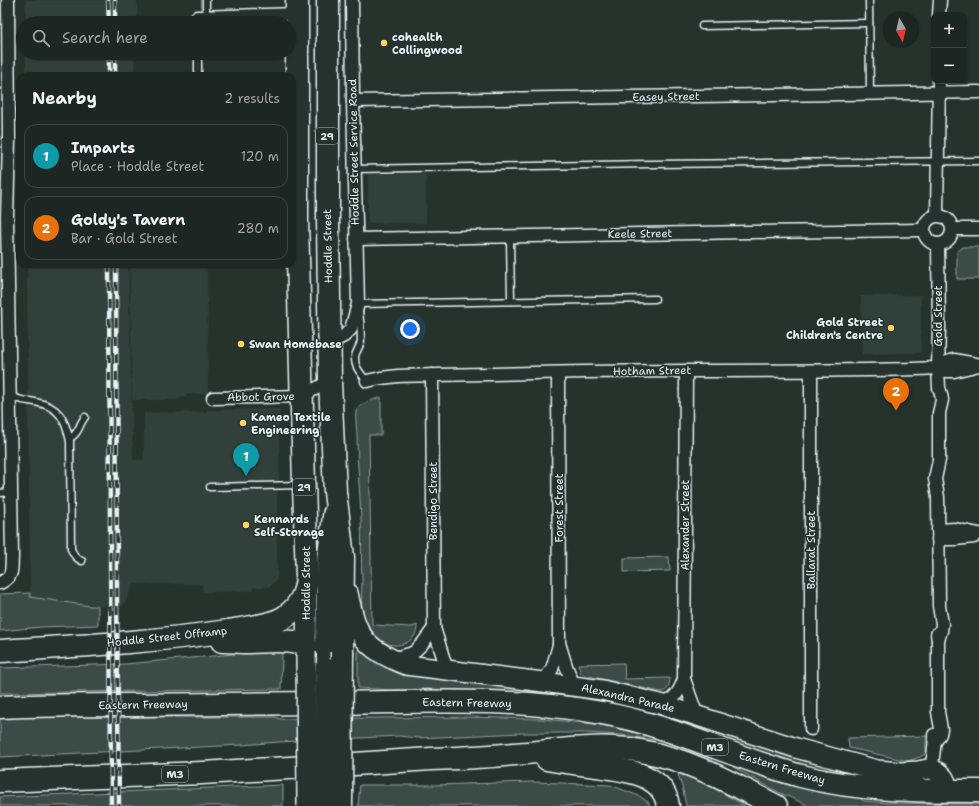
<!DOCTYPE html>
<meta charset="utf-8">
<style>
:root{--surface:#1c2622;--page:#29322f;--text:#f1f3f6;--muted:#a0a5a5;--line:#3a4340;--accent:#b45309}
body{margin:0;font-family:"Shantell Sans",sans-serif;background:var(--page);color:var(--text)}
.controls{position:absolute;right:12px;top:12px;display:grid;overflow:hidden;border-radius:8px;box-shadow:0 1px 3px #0004}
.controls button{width:36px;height:36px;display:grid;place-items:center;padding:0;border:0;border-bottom:1px solid var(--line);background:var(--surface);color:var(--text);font:20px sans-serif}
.compass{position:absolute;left:883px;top:12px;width:36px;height:36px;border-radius:50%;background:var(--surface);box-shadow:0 1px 3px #0004;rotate:172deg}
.you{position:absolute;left:410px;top:329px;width:14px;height:14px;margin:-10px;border:3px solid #fff;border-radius:50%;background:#1a73e8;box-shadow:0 0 0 6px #1a73e833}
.badge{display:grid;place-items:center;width:26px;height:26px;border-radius:50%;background:var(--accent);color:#fff;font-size:13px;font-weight:700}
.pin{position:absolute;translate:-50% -33px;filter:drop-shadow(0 1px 2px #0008)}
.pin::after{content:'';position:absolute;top:21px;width:14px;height:12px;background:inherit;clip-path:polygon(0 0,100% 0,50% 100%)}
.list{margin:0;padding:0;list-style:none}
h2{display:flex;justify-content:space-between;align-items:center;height:52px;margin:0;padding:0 16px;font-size:17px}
h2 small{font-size:13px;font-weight:400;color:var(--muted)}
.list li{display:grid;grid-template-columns:26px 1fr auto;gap:12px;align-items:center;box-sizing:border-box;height:64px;margin:0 8px 8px;padding:0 8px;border:1px solid var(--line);border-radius:12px}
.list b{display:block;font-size:15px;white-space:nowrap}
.list p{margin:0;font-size:13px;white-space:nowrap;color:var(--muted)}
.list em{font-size:13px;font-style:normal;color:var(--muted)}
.icon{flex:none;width:22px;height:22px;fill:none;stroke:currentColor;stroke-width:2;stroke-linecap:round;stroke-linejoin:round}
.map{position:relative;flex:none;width:979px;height:806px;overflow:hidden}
.search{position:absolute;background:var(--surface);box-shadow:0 1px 3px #0004;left:16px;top:16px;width:280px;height:44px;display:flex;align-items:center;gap:10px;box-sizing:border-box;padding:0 14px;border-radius:22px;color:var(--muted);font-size:15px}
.panel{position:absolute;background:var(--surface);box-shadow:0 1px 3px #0004;left:16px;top:72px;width:280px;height:196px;border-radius:12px}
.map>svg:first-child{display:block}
.built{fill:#333f3a}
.green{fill:#3e4b47;stroke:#939ea0}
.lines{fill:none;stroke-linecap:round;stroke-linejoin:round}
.lane-casing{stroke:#e8f1f8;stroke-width:9}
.street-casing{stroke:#e8f1f8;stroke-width:15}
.primary-casing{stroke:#e8f1f8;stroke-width:22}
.highway-casing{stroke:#e8f1f8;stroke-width:25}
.lane{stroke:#26332d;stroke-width:6}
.street{stroke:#26332d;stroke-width:12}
.primary{stroke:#26332d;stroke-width:19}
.highway{stroke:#26332d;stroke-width:22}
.rail-casing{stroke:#e8f1f8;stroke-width:4.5}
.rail{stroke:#26332d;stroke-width:3;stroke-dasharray:9;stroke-linecap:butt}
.primary-bridge-casing{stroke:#e8f1f8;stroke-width:22;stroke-linecap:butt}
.highway-bridge-casing{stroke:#e8f1f8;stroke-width:25;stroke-linecap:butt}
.primary-bridge{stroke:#26332d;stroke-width:19}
.highway-bridge{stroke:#26332d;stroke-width:22}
.poi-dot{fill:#ffd166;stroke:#26332d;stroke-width:1.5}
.labels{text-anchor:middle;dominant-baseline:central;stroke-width:3;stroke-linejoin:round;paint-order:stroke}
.shield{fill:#26332d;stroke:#aeb8bb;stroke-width:1}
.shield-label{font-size:10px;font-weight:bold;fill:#e8f1f8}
.poi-label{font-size:11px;font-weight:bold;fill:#e8f1f8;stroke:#26332d;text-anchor:start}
.street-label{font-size:11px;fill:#e8f1f8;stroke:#26332d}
</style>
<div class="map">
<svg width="979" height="806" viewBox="0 0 979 806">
<rect width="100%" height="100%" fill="#26332d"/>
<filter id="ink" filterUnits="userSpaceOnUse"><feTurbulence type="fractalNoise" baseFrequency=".025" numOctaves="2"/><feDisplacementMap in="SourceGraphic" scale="8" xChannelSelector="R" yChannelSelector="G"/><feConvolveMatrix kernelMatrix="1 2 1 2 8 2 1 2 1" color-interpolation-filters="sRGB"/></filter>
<g filter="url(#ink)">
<!-- built -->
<g class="built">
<rect x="26" y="0" width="111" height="23"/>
<polygon points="26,53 135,53 134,76 26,76"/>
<rect x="368" y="174" width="58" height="49"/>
<polygon points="27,264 128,264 133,460 144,460 144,413 207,412 207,410 279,409 279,490 277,492 277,579 269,587 253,587 253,591 203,592 202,584 134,584 123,606 90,606 30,597"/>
<polygon points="130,264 207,264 208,394 189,394 176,400 132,400"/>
<polygon points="921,295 921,353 862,354 861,296"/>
</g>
<!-- green -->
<g class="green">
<polygon points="963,247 979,247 979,279 957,279 957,252"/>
<path d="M381,397V435H369L372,625L412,627L417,625C418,642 398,650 384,642C375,637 369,627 365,619C360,606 362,593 362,580C361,559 362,539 361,518C360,491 357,464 357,436C357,429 355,419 356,412C358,403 374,400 381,397Z"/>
<polygon points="669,557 670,571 624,572 624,558"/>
<polygon points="30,593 30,597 90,606 98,606 98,625 41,627 0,631 0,594"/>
<polygon points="361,648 584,692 922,774 939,781 836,774 786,762 718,736 699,728 673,720 600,700 514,692 428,689 391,690 358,688 358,649"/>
<polygon points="278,650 282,655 281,689 0,693 0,668 126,664"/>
<path d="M624,663L625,679L670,678C669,684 669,692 661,692L584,675L581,673L578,664Z"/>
<polygon points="0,717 275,717 280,719 469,717 541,719 596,724 627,730 649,735 654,740 623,735 585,733 521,733 418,738 399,736 279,742 241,745 0,757"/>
<polygon points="926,736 926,751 925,754 920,757 908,761 849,748 848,738"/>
<polygon points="740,765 859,796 861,799 864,801 887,803 979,804 979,806 809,806 774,790 733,767"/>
<path d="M678,774C702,779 724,794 745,806H686L683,790Z"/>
<polygon points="532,782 560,783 610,785 639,796 648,802 650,806 358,806 360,785 434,785"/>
<polygon points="283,785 283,806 0,806 0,797"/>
</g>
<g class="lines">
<defs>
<g id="lane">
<polyline points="206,0 206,16"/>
<polyline points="869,0 870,94"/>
<polyline points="702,26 869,23"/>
<polyline points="198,53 198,76"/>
<polyline points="355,169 650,164 979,161"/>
<polyline points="510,237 511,301"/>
<path d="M367,381C360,373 352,364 356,353C358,349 360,346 361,341C361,329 360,316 358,304L655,299"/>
<path d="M10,396C14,397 18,399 22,400C26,401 30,401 35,402C59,406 65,419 70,441L71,549C74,555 75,558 82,561"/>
<path d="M70,438C79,434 79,424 85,417"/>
<polyline points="210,487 300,485"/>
<polyline points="0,493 11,492"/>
</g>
<g id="street">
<polyline points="939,15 940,0"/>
<polyline points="197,17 297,14"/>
<polyline points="353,101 979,92"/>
<polyline points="937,215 939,81"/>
<circle cx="938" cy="230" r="14"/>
<polyline points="952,229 979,229"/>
<polyline points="356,239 749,232 924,230"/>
<polyline points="938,244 939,327 938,368 939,388 941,394 942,400 939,413 939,460 935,479 938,497 939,606 942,624 941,631 938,640"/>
<polyline points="330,343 344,336 351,329 358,304 353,101 352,0"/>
<path d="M938,368C943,364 948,361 954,360L976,364"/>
<polyline points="686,371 684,679 697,716"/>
<polyline points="558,373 559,643 566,666 574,686"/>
<polyline points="432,375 434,628 447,670"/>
<path d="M367,381L381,378L398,376C495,374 591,371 688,371C771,370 855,372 938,368L947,371H954L979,365"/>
<polyline points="213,398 302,396 330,381"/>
<polyline points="938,530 955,529 979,534"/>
<polyline points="938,539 955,539 974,537"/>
<path d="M0,583C14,576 11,571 12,556L7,217L9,140L8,0"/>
<polyline points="392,659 413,653 423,643 434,628"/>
<polyline points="543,682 552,669 559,645"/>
<path d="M664,705C676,696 679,693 684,679"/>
<polyline points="811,729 811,371"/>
<polyline points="935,742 940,734 941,729 938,712 938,640 937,634"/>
<path d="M932,769C932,757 936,745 934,735"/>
</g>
<g id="primary">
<path d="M348,593C357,636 363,648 406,665L543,682L602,690L664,705L796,748L877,770L901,772L918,771L928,769L934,770L939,773L944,778L950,791"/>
<polyline points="306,652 307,585"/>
<polyline points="325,667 327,557 333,513"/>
</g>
<g id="highway">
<polyline points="328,0 328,219 330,381 335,492 343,557 342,652"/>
<path d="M222,641C231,641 239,642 247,642C265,642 291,638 306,646"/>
<path d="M0,651C76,646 152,642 228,631C244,628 273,626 286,616C299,607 306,593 307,577L304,485L297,220V0"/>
<path d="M0,707C45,705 90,705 134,705C201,704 267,703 334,703C422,702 514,697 602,713C671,725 733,758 801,776C859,791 919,791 979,791"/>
<path d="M547,759C563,762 580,764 596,766C622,770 664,772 668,806"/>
<path d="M0,781C67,778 135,776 202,773C278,769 355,764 431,759C459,758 487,757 514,754C558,751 597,743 641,751C689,759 733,784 776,806"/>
</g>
</defs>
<!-- lane casing -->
<use href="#lane" class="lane-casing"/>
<!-- street casing -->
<use href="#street" class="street-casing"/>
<!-- primary casing -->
<use href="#primary" class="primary-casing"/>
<!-- highway casing -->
<use href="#highway" class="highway-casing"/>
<!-- lane -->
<use href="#lane" class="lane"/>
<!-- street -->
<use href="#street" class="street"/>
<!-- primary -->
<use href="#primary" class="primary"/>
<!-- highway -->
<use href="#highway" class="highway"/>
<defs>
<g id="rail">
<polyline points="108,0 109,23"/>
<polyline points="115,0 115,23"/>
<polyline points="109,53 109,76"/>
<polyline points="115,53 115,76"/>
<polyline points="109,264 111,806"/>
<polyline points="116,264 117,600 119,806"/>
</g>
</defs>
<!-- rail casing -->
<use href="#rail" class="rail-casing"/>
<!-- rail -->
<use href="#rail" class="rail"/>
<defs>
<g id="primary-bridge">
<polyline points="306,652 307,806"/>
<polyline points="324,806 325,667"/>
</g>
<polyline id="highway-bridge" points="341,806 342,652"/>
</defs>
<!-- primary-bridge casing -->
<use href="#primary-bridge" class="primary-bridge-casing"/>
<!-- highway-bridge casing -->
<use href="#highway-bridge" class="highway-bridge-casing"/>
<!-- primary-bridge -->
<use href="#primary-bridge" class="primary-bridge"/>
<!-- highway-bridge -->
<use href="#highway-bridge" class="highway-bridge"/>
</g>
</g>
<!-- markers -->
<g class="poi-dot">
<circle cx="384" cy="43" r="4"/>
<circle cx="891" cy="328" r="4"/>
<circle cx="241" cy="344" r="4"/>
<circle cx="243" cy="423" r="4"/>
<circle cx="246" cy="525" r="4"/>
</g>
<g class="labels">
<!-- shield labels -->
<g class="shield">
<rect x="316" y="128" width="22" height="16" rx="3"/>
<rect x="293" y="479" width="22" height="16" rx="3"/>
<rect x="702" y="739" width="26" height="16" rx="3"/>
<rect x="162" y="766" width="26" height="16" rx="3"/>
</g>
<g class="shield-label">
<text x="327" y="136">29</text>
<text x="304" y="487">29</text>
<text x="715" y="747">M3</text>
<text x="175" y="774">M3</text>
</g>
<!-- poi labels -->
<g class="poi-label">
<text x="392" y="37">cohealth<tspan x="392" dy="13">Collingwood</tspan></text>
<text x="883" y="322" text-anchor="end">Gold Street<tspan x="883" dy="13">Children's Centre</tspan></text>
<text x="249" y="344">Swan Homebase</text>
<text x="251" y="417">Kameo Textile<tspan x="251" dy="13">Engineering</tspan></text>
<text x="254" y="519">Kennards<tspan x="254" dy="13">Self-Storage</tspan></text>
</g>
<!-- street labels -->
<g class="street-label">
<text transform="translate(666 97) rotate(-1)">Easey Street</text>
<text transform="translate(354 152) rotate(-91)">Hoddle Street Service Road</text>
<text transform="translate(640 234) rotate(-1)">Keele Street</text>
<text transform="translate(328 246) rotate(-91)">Hoddle Street</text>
<text transform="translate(938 316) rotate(-90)">Gold Street</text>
<text transform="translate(652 371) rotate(-1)">Hotham Street</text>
<text transform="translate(261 397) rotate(-1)">Abbot Grove</text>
<text transform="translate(433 501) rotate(-90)">Bendigo Street</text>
<text transform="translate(559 508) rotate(-90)">Forest Street</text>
<text transform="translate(685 525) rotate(-90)">Alexander Street</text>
<text transform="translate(811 550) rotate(-90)">Ballarat Street</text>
<text transform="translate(306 583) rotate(-90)">Hoddle Street</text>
<text transform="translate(167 637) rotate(-6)">Hoddle Street Offramp</text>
<text transform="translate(628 698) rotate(13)">Alexandra Parade</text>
<text transform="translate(467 703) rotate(1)">Eastern Freeway</text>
<text transform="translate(143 705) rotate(-1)">Eastern Freeway</text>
<text transform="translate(782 768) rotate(17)">Eastern Freeway</text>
</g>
</g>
</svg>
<div class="controls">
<button>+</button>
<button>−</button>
</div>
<svg class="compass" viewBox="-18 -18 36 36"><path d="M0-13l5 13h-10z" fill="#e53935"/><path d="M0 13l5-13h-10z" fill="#a0a5a5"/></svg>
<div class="you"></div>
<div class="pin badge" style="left:246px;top:476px;background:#0f9aa8">1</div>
<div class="pin badge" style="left:896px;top:411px;background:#e8710a">2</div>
<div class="search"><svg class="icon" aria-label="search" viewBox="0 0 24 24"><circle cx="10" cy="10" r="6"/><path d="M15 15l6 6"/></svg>Search here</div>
<section class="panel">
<h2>Nearby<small>2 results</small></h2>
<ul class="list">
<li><span class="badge" style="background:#0f9aa8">1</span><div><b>Imparts</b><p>Place · Hoddle Street</p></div><em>120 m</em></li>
<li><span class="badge" style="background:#e8710a">2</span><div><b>Goldy's Tavern</b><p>Bar · Gold Street</p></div><em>280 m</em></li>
</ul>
</section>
</div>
